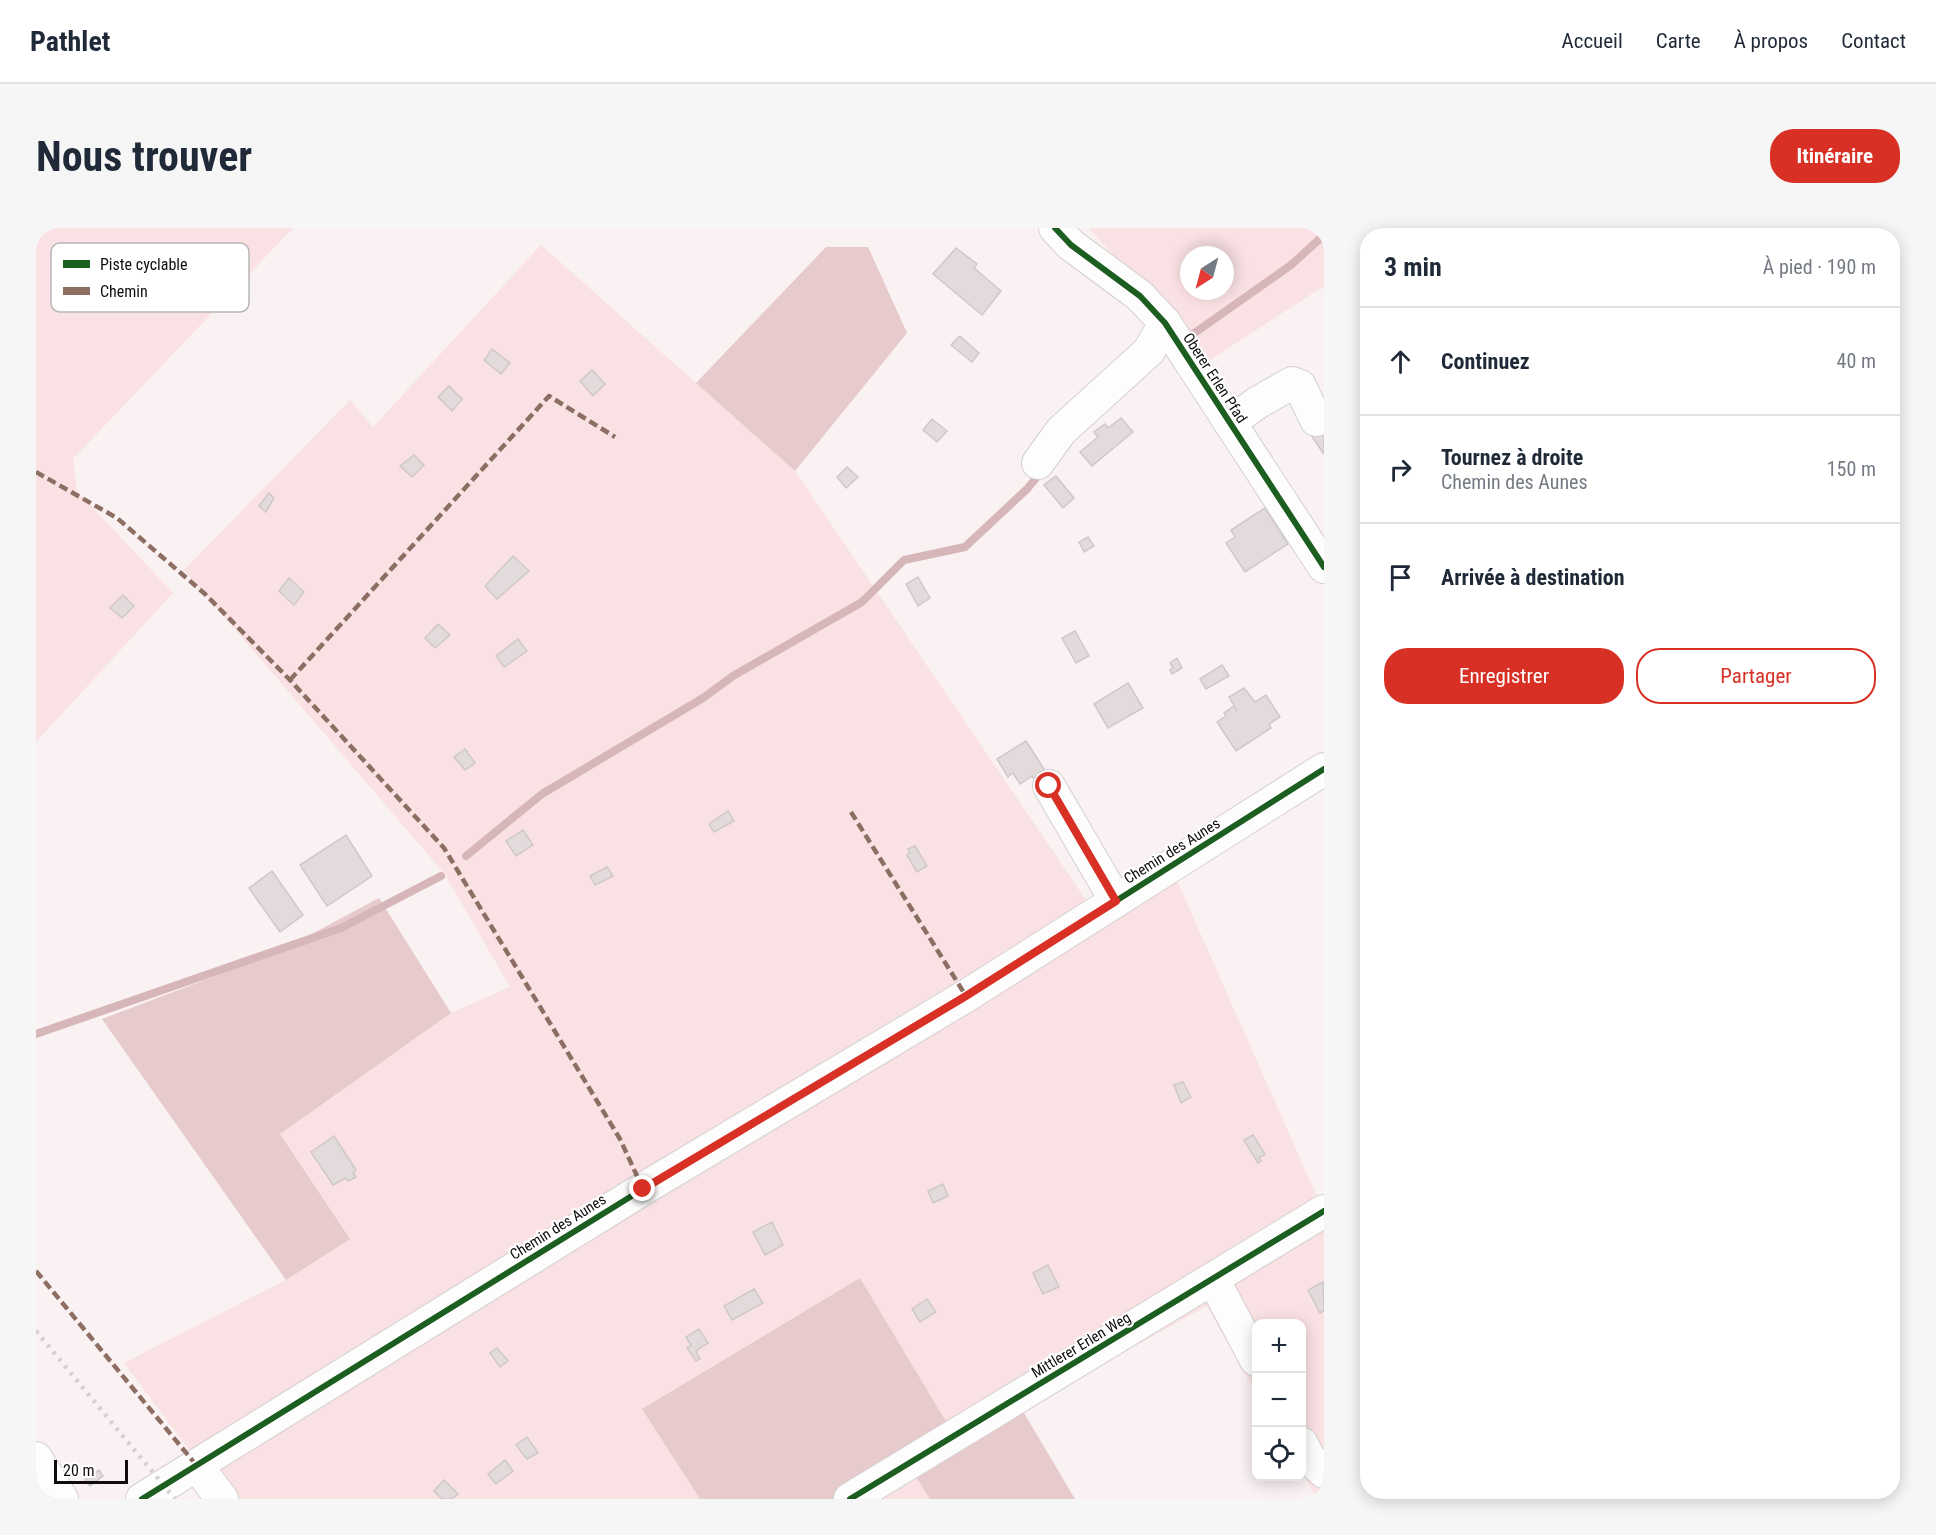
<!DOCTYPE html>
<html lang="fr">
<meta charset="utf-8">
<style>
:root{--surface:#fff;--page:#f6f6f7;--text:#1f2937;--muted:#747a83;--line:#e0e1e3;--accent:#d93025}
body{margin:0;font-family:"Roboto Condensed",sans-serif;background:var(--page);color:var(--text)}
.controls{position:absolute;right:18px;bottom:18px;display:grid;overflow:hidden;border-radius:12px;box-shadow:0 3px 15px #0003}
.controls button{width:54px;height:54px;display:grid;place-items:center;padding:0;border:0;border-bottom:2px solid var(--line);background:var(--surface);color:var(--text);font:30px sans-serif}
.compass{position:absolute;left:1144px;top:18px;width:54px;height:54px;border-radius:50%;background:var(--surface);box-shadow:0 3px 15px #0003;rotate:216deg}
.scale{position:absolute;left:18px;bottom:15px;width:74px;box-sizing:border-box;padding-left:6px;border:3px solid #110c0c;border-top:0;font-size:16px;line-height:21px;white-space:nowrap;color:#110c0c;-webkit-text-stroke:4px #fff;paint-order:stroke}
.stop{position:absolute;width:18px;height:18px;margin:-14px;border:4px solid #d93025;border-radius:50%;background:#fff}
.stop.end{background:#d93025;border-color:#fff;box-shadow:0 2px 6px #0008}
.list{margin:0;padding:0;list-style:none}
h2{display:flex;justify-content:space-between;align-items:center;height:78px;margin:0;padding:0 24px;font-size:26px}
h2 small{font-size:20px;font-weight:400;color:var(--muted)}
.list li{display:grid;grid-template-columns:39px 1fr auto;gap:18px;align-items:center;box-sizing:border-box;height:108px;padding:0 24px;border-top:2px solid var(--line)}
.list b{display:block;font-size:22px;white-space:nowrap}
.list p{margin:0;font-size:20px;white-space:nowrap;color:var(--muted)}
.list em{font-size:20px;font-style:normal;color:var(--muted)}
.actions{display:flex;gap:12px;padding:18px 24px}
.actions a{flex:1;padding:14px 0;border:2px solid var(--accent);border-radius:24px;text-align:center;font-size:21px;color:var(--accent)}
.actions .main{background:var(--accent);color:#fff}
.icon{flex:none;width:33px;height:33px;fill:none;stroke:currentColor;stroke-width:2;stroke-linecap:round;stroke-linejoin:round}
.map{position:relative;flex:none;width:1288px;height:1271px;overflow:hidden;border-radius:24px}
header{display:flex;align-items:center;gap:36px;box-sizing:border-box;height:84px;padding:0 30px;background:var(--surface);border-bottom:2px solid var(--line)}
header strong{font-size:28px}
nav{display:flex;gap:33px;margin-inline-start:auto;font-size:21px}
.intro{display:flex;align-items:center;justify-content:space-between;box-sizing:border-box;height:144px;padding:0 36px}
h1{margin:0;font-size:42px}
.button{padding:15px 27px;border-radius:24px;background:var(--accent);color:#fff;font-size:21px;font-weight:700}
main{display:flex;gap:36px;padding:0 36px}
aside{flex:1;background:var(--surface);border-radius:24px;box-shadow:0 3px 15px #0003}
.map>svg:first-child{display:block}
.green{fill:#fae1e3;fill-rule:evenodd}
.forest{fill:#e6cacc}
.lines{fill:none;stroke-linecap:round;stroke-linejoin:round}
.stream{stroke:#d6b6b8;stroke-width:8}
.building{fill:#e2dadb;stroke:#cfc8c9;stroke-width:1.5}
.minor-casing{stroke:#d5d0d0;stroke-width:34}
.minor{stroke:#fefdfd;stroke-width:32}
.rail{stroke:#d2cfcf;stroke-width:4.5;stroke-dasharray:3 6;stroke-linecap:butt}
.quiet{stroke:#8d6e63;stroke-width:4.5;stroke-dasharray:9 4.5;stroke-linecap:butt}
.cycleway-casing{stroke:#fff;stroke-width:10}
.cycleway{stroke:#1b5e20;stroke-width:6}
.route{stroke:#d93025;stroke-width:8}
.labels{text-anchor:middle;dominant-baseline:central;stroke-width:4.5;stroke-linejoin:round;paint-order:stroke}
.street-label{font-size:15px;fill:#110c0c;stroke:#fff}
.key{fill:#fff;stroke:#b8b6b6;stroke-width:1.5}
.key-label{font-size:16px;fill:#110c0c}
</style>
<header>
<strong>Pathlet</strong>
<nav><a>Accueil</a><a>Carte</a><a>À propos</a><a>Contact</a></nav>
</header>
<div class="intro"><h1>Nous trouver</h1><a class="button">Itinéraire</a></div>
<main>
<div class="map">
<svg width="1288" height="1271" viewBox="0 0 1288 1271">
<rect width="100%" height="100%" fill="#faf1f2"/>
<!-- green -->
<g class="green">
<polygon points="0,0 257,0 37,231 41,263 137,365 0,514"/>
<path d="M1053,0H1288V58L1171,134ZM1153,27H1189V63H1153Z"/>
<polygon points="505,17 759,243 1065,694 1139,648 1282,971 1288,968 1288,1271 1281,1271 1266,1243 1266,1096 1220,1096 1220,1165 1171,1078 923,1215 824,1051 606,1181 664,1271 190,1271 88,1135 250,1052 314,1011 243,906 415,785 474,759 408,645 148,342 314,172 337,199"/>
<polygon points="879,1246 894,1271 823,1271"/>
</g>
<!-- forest -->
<g class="forest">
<polygon points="790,19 832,19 871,105 759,243 660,155"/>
<polygon points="343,670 415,785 244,906 314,1011 250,1052 66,791 240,725"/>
<polygon points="824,1050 923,1215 985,1180 1039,1271 894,1271 879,1247 823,1271 664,1271 606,1181"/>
</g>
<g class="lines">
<!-- stream -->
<g class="stream">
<polyline points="1150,111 1255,37 1288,7"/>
<polyline points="430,628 506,566 667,470 697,448 826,374 868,332 929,319 991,261 1006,243"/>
<polyline points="0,806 305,700 405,648"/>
</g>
</g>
<!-- building -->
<g class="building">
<polygon points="920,20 941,36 938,40 965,63 946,87 897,46"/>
<polygon points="924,108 943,125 936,134 915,117"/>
<polygon points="456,121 474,135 465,146 448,132"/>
<polygon points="556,142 569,156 557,168 544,153"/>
<polygon points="413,158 426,171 416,183 402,169"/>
<polygon points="1085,190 1097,204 1056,238 1044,224 1062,209 1058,204 1069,196 1072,200"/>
<polygon points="896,191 911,203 901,214 887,202"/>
<polygon points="1288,198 1288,224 1287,225 1275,207"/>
<polygon points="378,227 388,237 376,249 364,238"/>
<polygon points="811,239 822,249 810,260 801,249"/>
<polygon points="1020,248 1038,270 1027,280 1008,257"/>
<polygon points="233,265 238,270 230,284 223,278"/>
<polygon points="1229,280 1252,316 1209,344 1190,315 1199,309 1195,302"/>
<polygon points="1052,309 1058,318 1048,324 1043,314"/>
<polygon points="477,328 493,343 461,371 449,358"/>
<polygon points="882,349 894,370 882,378 870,356"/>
<polygon points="253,350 268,364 258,377 243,363"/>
<polygon points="87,367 98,378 86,390 74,380"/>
<polygon points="402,396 414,407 399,420 389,410"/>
<polygon points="1039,403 1053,428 1040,435 1026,410"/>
<polygon points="482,411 491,423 468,439 460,428"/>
<polygon points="1141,430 1146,440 1136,446 1134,442 1137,440 1134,435"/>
<polygon points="1186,437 1193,448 1170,461 1164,451"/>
<polygon points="1092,455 1107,480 1072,500 1058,476"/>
<polygon points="1208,460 1219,474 1230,467 1244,489 1233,496 1235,500 1200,523 1181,494 1190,488 1188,485 1198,478 1201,483 1193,469"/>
<polygon points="990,513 1015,552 1003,558 996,548 984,556 977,545 972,549 961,531"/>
<polygon points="429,521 439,535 429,542 418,529"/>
<polygon points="692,583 698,593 678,604 673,596"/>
<polygon points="487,602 497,617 480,628 470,613"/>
<polygon points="310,607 336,648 291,678 264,637"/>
<polygon points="879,618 891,638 881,644 871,627 874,625 872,621"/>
<polygon points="571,639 577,648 559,657 554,648"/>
<polygon points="236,643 267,687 244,704 213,660"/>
<polygon points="1147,854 1155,869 1145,875 1138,857"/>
<polygon points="1217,907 1229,926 1223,930 1225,933 1222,935 1208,912"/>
<polygon points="298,908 320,942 317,945 320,949 312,953 310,950 297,957 275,924"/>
<polygon points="907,956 912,968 897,975 892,963"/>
<polygon points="736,994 747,1017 729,1027 717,1004"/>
<polygon points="1012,1037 1023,1059 1007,1066 997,1045"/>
<polygon points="1287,1054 1288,1083 1284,1085 1272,1062"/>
<polygon points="718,1061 727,1075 696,1092 688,1078"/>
<polygon points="891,1071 900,1084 884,1094 876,1081"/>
<polygon points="663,1101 672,1115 660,1123 664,1131 660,1133 651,1120 655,1117 650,1109"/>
<polygon points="461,1120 472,1133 464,1139 454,1125"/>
<polygon points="491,1209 502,1225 491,1231 480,1217"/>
<polygon points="469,1232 477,1243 460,1256 452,1246"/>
<polygon points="63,1242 67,1248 54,1258 49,1252"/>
<polygon points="408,1252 422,1266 416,1271 406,1271 398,1263"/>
</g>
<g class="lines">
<defs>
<g id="minor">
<polyline points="1019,0 1035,17 1104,68 1129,95 1288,339"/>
<polyline points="1194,195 1221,175 1256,155 1264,158 1280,192"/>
<polyline points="1002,235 1025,203 1113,123 1129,95"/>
<polyline points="1013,558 1080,673"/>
<polyline points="1177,1051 1220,1132"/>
<polyline points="1266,1216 1273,1230 1288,1244"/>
<polyline points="0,1230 26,1271"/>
<polyline points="161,1238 186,1271"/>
<polyline points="106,1271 607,961 930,768 1288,541"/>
<polyline points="814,1271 1288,983"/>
</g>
</defs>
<!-- minor casing -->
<use href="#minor" class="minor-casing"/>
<!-- minor -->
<use href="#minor" class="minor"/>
<!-- rail -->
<polyline class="rail" points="0,1103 139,1271"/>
<!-- quiet -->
<g class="quiet">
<polyline points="0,244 81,290 169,366 254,452 408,620 584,911 607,961"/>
<polyline points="254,452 513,168 579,209"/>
<polyline points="815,584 930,768"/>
<polyline points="0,1043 161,1238"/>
</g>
<defs>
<g id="cycleway">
<polyline points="1019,0 1035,17 1104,68 1129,95 1288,339"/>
<polyline points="106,1271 607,961 930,768 1288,541"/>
<polyline points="814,1271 1288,983"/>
</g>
</defs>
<!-- cycleway casing -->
<use href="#cycleway" class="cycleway-casing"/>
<!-- cycleway -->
<use href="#cycleway" class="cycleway"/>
</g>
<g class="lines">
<!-- route -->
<polyline class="route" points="607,961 930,768 1080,673 1013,558"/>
</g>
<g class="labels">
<!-- street labels -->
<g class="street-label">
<text transform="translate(1179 150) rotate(57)">Oberer Erlen Pfad</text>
<text transform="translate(1136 623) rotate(-32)">Chemin des Aunes</text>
<text transform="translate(522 999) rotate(-32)">Chemin des Aunes</text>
<text transform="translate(1045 1117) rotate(-31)">Mittlerer Erlen Weg</text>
</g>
</g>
<!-- legend -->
<rect x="15" y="15" width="198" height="69" rx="9" class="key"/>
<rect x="27" y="32" width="27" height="8" fill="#1b5e20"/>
<rect x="27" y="59" width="27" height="8" fill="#8d6e63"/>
<g class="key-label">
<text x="64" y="42">Piste cyclable</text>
<text x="64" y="69">Chemin</text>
</g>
</svg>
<div class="controls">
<button>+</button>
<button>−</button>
<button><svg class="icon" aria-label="locate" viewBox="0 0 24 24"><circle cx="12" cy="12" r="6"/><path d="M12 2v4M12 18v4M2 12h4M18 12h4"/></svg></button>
</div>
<svg class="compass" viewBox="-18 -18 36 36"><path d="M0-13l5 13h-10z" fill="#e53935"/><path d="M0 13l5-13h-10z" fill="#747a83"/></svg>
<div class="scale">20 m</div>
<div class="stop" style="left:1013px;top:558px"></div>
<div class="stop end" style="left:607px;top:961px"></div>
</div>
<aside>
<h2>3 min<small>À pied · 190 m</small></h2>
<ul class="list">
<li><svg class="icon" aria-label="ahead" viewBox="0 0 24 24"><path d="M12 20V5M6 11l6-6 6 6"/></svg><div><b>Continuez</b></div><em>40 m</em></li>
<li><svg class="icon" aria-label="right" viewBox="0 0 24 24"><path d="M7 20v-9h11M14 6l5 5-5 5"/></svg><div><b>Tournez à droite</b><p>Chemin des Aunes</p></div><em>150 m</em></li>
<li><svg class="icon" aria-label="arrive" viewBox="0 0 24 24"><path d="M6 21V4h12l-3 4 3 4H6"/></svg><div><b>Arrivée à destination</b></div></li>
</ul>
<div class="actions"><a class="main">Enregistrer</a><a>Partager</a></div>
</aside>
</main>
